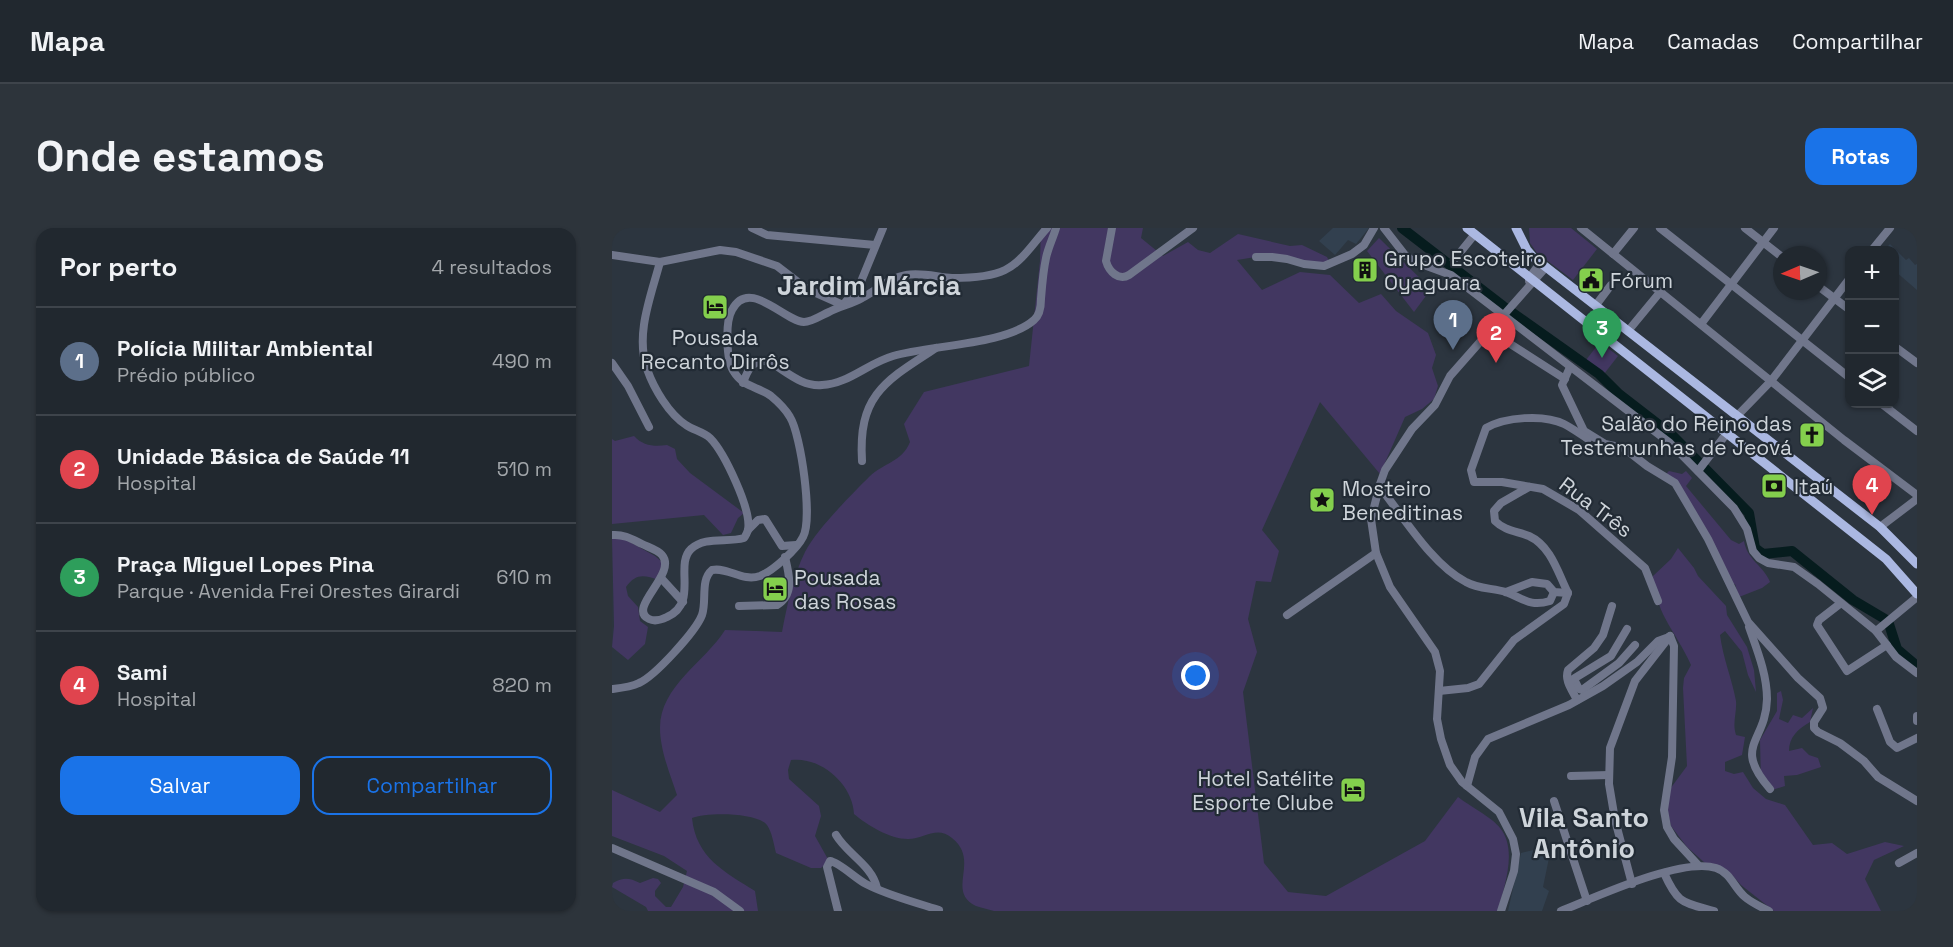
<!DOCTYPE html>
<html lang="pt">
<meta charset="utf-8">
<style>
:root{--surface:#21282f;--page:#2d343b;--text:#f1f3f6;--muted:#a2a6aa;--line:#3e444b;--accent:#1a73e8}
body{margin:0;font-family:"Space Grotesk",sans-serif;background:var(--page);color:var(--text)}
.controls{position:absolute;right:18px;top:18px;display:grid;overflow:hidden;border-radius:12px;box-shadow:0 2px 4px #0004}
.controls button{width:54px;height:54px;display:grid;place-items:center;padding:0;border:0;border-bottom:2px solid var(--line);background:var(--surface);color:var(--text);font:30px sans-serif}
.compass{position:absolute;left:1161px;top:18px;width:54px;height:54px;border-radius:50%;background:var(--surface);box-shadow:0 2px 4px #0004;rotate:268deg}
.you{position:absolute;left:584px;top:448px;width:21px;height:21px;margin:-15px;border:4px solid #fff;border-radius:50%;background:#1a73e8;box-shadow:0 0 0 9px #1a73e833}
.badge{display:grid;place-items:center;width:39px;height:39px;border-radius:50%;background:var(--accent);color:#fff;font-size:20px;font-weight:700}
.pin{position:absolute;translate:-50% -50px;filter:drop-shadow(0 2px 3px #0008)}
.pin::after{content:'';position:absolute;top:32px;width:21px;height:18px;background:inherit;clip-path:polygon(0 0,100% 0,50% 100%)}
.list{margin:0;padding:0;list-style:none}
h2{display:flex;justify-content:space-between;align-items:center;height:78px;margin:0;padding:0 24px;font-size:26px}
h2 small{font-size:20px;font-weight:400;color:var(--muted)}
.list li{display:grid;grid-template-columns:39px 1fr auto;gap:18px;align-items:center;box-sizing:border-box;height:108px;padding:0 24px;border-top:2px solid var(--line)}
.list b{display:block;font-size:22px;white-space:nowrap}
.list p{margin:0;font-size:20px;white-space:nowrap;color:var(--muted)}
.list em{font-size:20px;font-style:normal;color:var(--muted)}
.actions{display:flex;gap:12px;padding:18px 24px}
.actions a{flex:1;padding:14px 0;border:2px solid var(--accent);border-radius:18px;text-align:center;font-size:21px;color:var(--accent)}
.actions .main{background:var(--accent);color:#fff}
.icon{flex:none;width:33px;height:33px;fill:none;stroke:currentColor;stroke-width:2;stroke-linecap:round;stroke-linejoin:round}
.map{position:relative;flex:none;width:1305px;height:683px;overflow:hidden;border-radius:18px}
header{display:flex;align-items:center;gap:36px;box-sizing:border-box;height:84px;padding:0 30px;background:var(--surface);border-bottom:2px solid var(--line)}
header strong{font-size:28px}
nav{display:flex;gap:33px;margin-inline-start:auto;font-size:21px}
.intro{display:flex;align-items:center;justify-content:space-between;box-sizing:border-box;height:144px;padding:0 36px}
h1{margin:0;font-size:42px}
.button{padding:15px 27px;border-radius:18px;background:var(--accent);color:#fff;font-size:21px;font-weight:700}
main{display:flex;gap:36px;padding:0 36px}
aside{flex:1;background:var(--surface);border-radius:18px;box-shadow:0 2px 4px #0004}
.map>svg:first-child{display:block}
.built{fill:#32404f}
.green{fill:#423761}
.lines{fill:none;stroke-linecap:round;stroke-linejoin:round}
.river{stroke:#061c1e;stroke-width:10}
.minor{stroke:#70768b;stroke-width:8}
.major{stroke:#abb8e2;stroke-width:9}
.labels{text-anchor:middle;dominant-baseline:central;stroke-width:4.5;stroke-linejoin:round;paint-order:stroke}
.poi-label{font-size:21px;fill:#ced4da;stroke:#222b35;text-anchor:start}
.street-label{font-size:21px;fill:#ced4da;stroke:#222b35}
.district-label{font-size:27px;font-weight:bold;fill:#ced4da;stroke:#222b35}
</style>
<header>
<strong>Mapa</strong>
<nav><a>Mapa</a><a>Camadas</a><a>Compartilhar</a></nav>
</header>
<div class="intro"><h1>Onde estamos</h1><a class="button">Rotas</a></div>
<main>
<aside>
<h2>Por perto<small>4 resultados</small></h2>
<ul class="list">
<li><span class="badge" style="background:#5c6f8a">1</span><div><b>Polícia Militar Ambiental</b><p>Prédio público</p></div><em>490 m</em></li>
<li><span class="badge" style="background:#e0444e">2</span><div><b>Unidade Básica de Saúde 11</b><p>Hospital</p></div><em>510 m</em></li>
<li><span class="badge" style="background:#2e9e5b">3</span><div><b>Praça Miguel Lopes Pina</b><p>Parque · Avenida Frei Orestes Girardi</p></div><em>610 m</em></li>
<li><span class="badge" style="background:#e0444e">4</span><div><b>Sami</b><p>Hospital</p></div><em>820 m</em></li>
</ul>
<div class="actions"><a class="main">Salvar</a><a>Compartilhar</a></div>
</aside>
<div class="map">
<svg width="1305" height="683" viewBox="0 0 1305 683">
<rect width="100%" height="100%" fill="#2c353f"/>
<!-- built -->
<g class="built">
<polygon points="721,0 757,0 744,16 736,12 723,27 707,13"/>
<polygon points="1278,16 1294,32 1297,30 1303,37 1305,36 1305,62 1283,43 1282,22 1272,22"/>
<polygon points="930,620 937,630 931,659 937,663 930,683 896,683 909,625"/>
</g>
<!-- green -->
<g class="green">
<path d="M429,0H531L529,10L551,28L576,14L586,22L598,25L626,6L678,18L690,17L715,29L717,33L711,36L656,27L625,32L650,62L688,44L718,47L747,75L769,66L784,83L816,105L824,127L820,140L826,158L822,171L810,181L793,189L768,246L708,174L650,302L667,323L659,354L644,353L636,391L645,424L631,464L652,635L676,664L714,668L813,613L846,569C856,577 881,590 888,600C906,622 892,658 886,683H382C376,681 369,680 364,678C333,663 369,633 340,610C325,597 312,611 296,611C278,611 255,597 242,586C241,557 209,528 179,532L176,542L177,551L207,578L209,588L203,608L217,633L209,640H199L164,625C162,617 160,604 155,597C145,584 94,584 80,590C84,630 113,644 143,663L146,683H36L34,679L0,659L1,655C12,649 17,650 28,655L41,650L46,651L49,655L43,663V668L54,679H59L71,659L75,643L52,628L0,608V562L48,584L65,567C58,546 48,522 48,500C48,458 93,434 113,402L170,404C175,378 181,348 193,324C205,301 238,268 257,249C271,235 290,234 298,214L292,196L312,164L417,138L428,33Z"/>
<polygon points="917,0 959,0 985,21 961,52 925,25 918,15"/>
<polygon points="767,10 819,61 802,84 755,23"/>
<polygon points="988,114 1006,128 992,146 974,132"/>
<path d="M22,208C31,218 43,219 55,217L63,221L65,231L78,245L132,285L126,290L119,305L111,307L92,287L0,296V211L3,213Z"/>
<path d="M1057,243L1070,246L1074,243L1080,250L1074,258L1119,312L1127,316L1132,313C1135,332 1152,338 1158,354L1150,360L1127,369L1123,356H1118L1072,265L1052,248Z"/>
<path d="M7,308L43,328L50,334L47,352C32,347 24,345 14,359L16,368L26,379L28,393L36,399L33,416L16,432L0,419L2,398L0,310Z"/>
<path d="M1066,320L1082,340L1086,348L1114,378L1115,387L1135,419L1142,442L1144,464L1136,447L1130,424L1113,403L1108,407C1111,430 1120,451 1124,473C1125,485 1120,495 1124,507L1133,509L1130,527L1113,534V543L1122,546L1131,544L1141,560L1154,571L1173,577L1201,617L1220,615L1235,626L1273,614L1292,618L1262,632L1253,651L1269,683H1162L1129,657L1120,647L1110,639L1093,635L1075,619L1059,598L1055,581L1058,561L1075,538L1071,460L1072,450L1079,437C1071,419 1062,407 1053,390C1047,379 1044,366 1040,354L1041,348L1059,331Z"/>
<path d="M1169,463L1171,472L1167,491L1176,495L1181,487L1190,490L1201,480L1198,494C1186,501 1177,509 1177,523L1190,520L1197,527L1206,530L1209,539L1185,547L1172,548L1173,558L1160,562H1155L1149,554L1148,512L1165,483V465Z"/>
</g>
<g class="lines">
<!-- river -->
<polyline class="river" points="790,0 891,78 987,146 1007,166 1060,207 1137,285 1143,320 1151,326 1180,323 1241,372 1273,391 1277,396 1285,421 1305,438"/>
<!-- minor -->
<g class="minor">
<polyline points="140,0 155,7 263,17"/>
<path d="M500,0L494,33C497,44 507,53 517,47L581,0"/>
<polyline points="772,0 793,27 801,33 839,47 1058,215 1122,280 1135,301 1141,323 1147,330 1156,335 1182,339 1206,356 1264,403 1284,429 1305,445"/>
<polyline points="969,0 1232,212 1305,267"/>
<polyline points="1048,0 1238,150"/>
<polyline points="1133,0 1170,29"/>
<polyline points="1260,22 1278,0"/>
<polyline points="1001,26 1022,0"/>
<polyline points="0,27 48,34 108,22 124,24 165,38 195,61 231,77"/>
<polyline points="644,29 660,29 675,31 692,36 712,38 740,26 752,17 762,0"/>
<polyline points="842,32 863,6"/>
<polyline points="917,53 917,50 928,35"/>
<polyline points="1206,58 1238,82"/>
<polyline points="231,77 248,56 271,0"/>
<polyline points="984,77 999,57"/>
<polyline points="1089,96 1162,0"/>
<polyline points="878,103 953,151"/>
<polyline points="1016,103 1049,63"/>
<polyline points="1282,118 1305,135"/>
<polyline points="0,135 16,158 37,199"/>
<polyline points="958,139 950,157 972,203 993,216 1012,220 1035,238 1063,255 1096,311 1136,394 1186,450 1208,470 1211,480 1202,494 1202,500 1206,504 1228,515 1252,533 1266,549 1305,573"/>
<path d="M131,155C136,141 140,132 156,133C173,142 189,159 210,157C236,156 256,135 281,128C318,117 394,117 422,92C428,87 429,79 429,71C430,58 431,44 434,30C436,20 441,10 444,0"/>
<polyline points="1270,176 1305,203"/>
<polyline points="1125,188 1159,153 1238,50"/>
<path d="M976,211C968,206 960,200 952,196C932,186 893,189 874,200L859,242L862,254H890L931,261L967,282L1033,340L1046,373"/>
<path d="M250,233C246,167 273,153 324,120"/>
<polyline points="1086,243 1115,205"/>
<path d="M767,258C791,288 820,337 854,354C866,361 881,360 894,364C912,371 918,379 938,373L942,364"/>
<polyline points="1268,299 1305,271"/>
<polyline points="136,302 146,292 153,291 170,318 184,317"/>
<path d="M0,307C12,306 20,311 30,316C36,319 46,322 50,327C66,346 14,380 37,391C43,394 49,392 55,389C87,375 62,337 79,321C93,308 115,315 132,310C133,309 136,303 136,302C140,282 112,224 98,210C92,204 81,202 74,197C57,186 42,161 35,141C23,106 39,68 48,34"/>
<polyline points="49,350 71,374"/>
<polyline points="894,364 920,354 935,356 942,364 956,365"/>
<polyline points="1229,375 1207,392 1205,397 1235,443 1275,417"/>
<path d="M127,378L165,377C183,366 177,346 173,329"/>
<polyline points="675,387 764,325"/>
<path d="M1137,399C1145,422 1155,446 1155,471C1154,515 1120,517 1158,561"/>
<polyline points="1264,403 1305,369"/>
<polyline points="1058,408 1062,418 1060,529 1052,582 1055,599 1062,611 1086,637"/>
<polyline points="962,451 967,461 970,462 1007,435 1023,417"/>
<polyline points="958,453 999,428 1015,401"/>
<path d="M0,461C9,460 19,459 27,455C43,448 84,403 90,387C95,373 88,352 100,342C117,339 130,354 148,348C161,343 185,321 191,309C201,291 189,207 178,189C174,182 165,173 159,168C147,159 131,159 122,144C114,133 113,94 120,82C137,49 172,93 192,94C200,94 210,87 217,84C228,78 240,76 250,70C265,62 277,50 294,47C309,44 325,49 340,50C355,50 379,49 393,42C410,34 423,13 435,0"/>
<path d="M827,463L856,460L867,456L902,412L952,376L956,365C946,345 939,318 917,308C904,303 893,303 883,293L882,283L889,275L917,259"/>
<path d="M965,472C961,463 952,453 956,442L982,420L991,407L1000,378"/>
<polyline points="1265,481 1278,514 1285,520 1305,510"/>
<polyline points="1305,488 1305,493"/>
<polyline points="959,548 997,547"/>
<polyline points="855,558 863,529 876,511 957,477 991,458 1025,434 1046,413 1057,409"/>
<polyline points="942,573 975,673"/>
<path d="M224,607C235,626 260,637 265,660"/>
<polyline points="0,620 102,664 128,683"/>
<polyline points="1287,635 1305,625"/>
<path d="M1052,645C1066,676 1070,674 1102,683"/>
<polyline points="1020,656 1003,592 997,556 998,520 1023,453 1058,408"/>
<path d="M226,683L215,639L218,633C227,634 244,651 254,656C277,668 303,674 327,682"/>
<polyline points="889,683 902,643 904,626 901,611 887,584 850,554 838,537 829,511 825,491 828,443 823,424 778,359 764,325 759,291 768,256 773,242 800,201 823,177 838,148 934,39"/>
<path d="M949,683C984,669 1070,629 1104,640C1119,645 1122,660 1133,669C1140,675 1149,679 1157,683"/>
</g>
<!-- major -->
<g class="major">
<polyline points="855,0 1274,331 1305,366"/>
<polyline points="904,0 915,22 921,29 1268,299 1305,336"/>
</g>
</g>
<!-- icons -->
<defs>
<symbol id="building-square" viewBox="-11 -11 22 22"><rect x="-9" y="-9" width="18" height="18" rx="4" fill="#84cf4d" stroke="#222b35"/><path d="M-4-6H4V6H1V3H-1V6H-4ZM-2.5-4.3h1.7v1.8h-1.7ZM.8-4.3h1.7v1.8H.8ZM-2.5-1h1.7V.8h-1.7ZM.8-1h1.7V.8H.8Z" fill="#111"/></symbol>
<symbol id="civic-square" viewBox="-11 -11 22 22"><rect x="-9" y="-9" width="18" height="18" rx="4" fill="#84cf4d" stroke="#222b35"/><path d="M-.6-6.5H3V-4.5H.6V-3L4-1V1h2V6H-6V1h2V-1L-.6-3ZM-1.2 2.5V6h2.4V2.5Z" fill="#111"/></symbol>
<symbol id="hotel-square" viewBox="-11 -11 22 22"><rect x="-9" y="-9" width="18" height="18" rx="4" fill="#84cf4d" stroke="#222b35"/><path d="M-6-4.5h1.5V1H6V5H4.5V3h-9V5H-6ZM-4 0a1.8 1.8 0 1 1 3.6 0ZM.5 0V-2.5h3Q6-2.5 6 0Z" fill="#111"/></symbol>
<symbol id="church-square" viewBox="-11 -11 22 22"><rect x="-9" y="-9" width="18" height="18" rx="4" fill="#84cf4d" stroke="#222b35"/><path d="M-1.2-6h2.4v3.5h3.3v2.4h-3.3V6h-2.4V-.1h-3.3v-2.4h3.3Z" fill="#111"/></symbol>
<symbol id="bank-square" viewBox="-11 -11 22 22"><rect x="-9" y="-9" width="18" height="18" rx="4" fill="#84cf4d" stroke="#222b35"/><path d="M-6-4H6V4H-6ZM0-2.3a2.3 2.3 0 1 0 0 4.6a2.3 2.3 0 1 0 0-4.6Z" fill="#111"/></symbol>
<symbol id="sight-square" viewBox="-11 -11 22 22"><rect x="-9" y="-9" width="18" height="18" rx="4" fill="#84cf4d" stroke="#222b35"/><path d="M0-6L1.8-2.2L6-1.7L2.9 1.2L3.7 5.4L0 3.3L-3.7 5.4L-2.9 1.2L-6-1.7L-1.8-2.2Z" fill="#111"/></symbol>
</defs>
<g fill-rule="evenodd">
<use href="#building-square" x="738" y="27" width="30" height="30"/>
<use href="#civic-square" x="964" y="37" width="30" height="30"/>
<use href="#hotel-square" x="88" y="64" width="30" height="30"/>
<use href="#church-square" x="1185" y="192" width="30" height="30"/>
<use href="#bank-square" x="1147" y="243" width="30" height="30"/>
<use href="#sight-square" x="695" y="257" width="30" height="30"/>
<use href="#hotel-square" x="148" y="346" width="30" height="30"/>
<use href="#hotel-square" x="726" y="547" width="30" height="30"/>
</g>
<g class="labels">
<!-- poi labels -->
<g class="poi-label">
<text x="772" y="30">Grupo Escoteiro<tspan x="772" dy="24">Oyaguara</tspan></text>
<text x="998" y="52">Fórum</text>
<text x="103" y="109" text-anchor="middle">Pousada<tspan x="103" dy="24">Recanto Dirrôs</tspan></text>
<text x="1180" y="195" text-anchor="end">Salão do Reino das<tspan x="1180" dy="24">Testemunhas de Jeová</tspan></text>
<text x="1182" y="258">Itaú</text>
<text x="730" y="260">Mosteiro<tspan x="730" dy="24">Beneditinas</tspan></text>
<text x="182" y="349">Pousada<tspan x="182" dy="24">das Rosas</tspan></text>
<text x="722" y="550" text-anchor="end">Hotel Satélite<tspan x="722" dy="24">Esporte Clube</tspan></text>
</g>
<!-- street labels -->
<g class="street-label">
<text transform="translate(984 279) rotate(37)">Rua Três</text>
</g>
<!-- district labels -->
<g class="district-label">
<text x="257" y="57">Jardim Márcia</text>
<text x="972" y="589">Vila Santo<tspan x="972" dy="31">Antônio</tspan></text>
</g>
</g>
</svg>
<div class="controls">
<button>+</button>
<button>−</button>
<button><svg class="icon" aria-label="layers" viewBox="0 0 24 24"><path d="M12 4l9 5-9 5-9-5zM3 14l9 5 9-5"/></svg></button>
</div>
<svg class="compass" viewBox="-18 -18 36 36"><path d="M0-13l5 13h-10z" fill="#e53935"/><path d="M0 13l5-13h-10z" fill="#a2a6aa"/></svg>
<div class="you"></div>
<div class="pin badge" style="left:841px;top:122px;background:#5c6f8a">1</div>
<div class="pin badge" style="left:884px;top:135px;background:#e0444e">2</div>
<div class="pin badge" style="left:990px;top:130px;background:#2e9e5b">3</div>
<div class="pin badge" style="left:1260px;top:287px;background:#e0444e">4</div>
</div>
</main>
